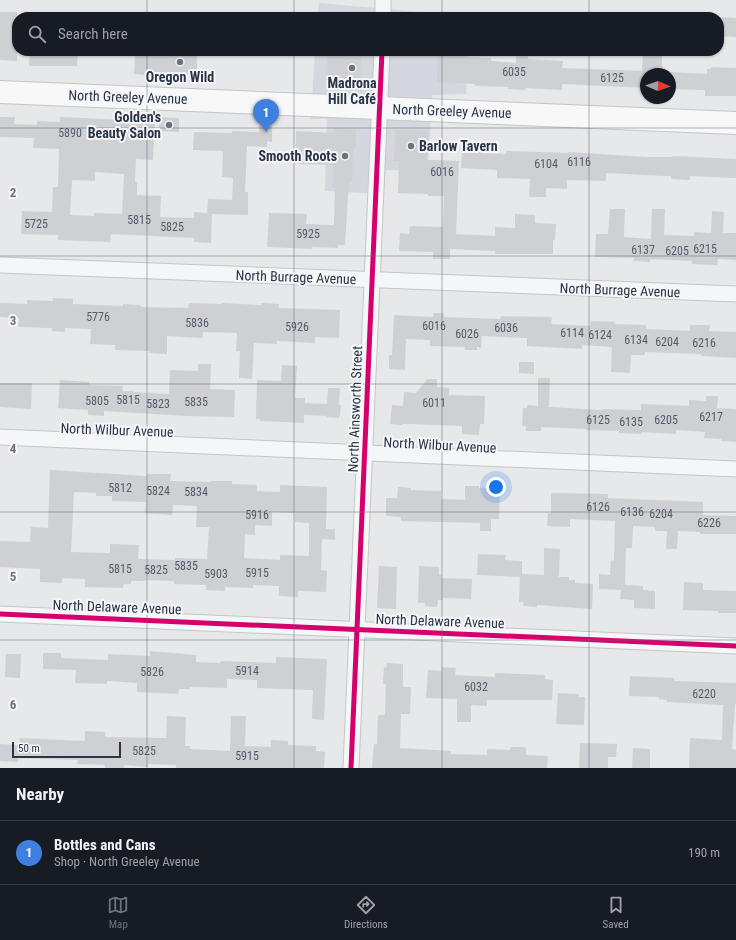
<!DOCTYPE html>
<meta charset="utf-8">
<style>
:root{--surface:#171b24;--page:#20242c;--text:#f1f3f6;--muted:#9ea1a6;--line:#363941;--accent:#6c737f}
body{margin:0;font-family:"Roboto Condensed",sans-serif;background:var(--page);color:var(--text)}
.compass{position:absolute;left:640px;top:68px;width:36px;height:36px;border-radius:50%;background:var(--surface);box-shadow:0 1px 3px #0004;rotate:92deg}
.scale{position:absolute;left:12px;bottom:10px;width:109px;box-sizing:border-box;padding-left:4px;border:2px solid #2b3445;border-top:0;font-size:11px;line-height:14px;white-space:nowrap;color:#2b3445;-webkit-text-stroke:3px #f4f6f9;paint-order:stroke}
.you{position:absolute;left:496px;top:487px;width:14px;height:14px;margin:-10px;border:3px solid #fff;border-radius:50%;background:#1a73e8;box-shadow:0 0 0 6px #1a73e833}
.badge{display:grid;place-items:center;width:26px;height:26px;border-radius:50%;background:var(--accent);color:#fff;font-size:13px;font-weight:700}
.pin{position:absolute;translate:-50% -33px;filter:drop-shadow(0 1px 2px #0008)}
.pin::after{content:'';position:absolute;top:21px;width:14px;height:12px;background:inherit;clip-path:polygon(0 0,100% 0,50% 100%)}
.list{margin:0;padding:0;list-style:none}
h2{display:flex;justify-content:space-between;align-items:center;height:52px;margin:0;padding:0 16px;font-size:17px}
h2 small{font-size:13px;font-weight:400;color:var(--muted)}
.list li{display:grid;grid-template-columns:26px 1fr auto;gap:12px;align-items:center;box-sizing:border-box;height:64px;padding:0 16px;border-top:1px solid var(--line)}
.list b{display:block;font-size:15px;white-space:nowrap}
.list p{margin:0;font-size:13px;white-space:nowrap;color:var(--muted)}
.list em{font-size:13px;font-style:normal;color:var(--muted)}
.icon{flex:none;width:22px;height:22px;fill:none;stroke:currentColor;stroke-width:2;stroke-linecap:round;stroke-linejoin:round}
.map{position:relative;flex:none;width:736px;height:768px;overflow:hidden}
.search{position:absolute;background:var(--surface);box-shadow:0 1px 3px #0004;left:12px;right:12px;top:12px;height:44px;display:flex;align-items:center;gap:10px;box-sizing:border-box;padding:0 14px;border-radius:16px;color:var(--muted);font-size:15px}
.sheet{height:116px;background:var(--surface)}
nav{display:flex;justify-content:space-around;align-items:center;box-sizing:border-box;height:56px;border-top:1px solid var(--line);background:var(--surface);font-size:11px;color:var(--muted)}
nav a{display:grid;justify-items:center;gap:2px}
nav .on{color:var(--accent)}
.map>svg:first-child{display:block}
.built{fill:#d4d7dd}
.building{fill:#ced0d3;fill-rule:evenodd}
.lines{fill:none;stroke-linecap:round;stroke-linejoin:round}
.minor-casing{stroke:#c4c6c8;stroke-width:17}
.secondary-casing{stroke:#c4c6c8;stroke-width:24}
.minor{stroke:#f5f6f7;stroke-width:15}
.secondary{stroke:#f8f8f8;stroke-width:22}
.cycleway-casing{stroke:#f4f6f9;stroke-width:8}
.cycleway{stroke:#d6006c;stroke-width:5}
.grid{fill:none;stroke:#6c737f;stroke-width:1;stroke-opacity:0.55}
.poi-dot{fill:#6c737f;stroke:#f4f6f9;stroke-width:1.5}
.labels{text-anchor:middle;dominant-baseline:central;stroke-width:4;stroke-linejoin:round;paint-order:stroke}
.number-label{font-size:12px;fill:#545c69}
.poi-label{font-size:14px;font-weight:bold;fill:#2b3445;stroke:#f4f6f9}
.street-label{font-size:14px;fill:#2b3445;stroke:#f4f6f9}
.grid-label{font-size:13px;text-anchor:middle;font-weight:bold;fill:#6c737f;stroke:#f4f6f9;stroke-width:4;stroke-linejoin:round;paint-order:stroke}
</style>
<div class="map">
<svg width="736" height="768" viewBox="0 0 736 768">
<rect width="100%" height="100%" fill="#e6e8ea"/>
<!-- built -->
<g class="built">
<polygon points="319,3 431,13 432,17 318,17"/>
<polygon points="315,51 469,51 466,94 432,95 428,171 386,170 383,194 325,191 327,119 311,119"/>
</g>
<!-- building -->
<g class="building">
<polygon points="0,12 17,12 17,61 0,60"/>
<polygon points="719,17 736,18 736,37 719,36"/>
<polygon points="30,51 78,51 77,66 29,66"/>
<polygon points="143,51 197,51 197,75 158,73 158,76 134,74 135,55 143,55"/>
<polygon points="328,51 362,51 360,85 326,84"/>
<polygon points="438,51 464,51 464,57 491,58 491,61 516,63 516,54 528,54 528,59 563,61 562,68 642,71 643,53 662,54 662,74 646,74 646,88 562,84 562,90 526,88 525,90 508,89 508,87 475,86 475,84 437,82"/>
<polygon points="711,67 736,68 736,96 705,96 705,90 670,89 670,72 707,74 707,69 711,69"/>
<path d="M0,117H15L14,124L37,125V121L60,122V117L125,120L124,123L155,124L153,160L136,159L135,182L137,183V195L161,196L160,217L194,218V212L207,213L208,199L232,200L233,178L222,177L223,151L193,150L194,132L232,133V131L259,132V121L272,122V142L267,141V147L247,146L245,192H248V215L212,214L211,243L194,242V238L111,234L110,242L58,240V235L21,234L22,211L52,212L53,187H58L59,149L33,148L34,138L0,137ZM95,172L124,174L122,214L94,213V216L70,215L72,180L95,181Z"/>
<polygon points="159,117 179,118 179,132 159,131"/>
<polygon points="334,128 356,129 356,148 354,148 352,181 349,181 345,245 338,245 338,248 312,247 312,249 267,247 269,213 307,214 306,224 334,225 335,187 332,187 333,165 298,164 298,156 296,156 296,131 334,133"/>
<polygon points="395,130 428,131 427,160 459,161 456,234 495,236 495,227 515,228 515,214 535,215 535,223 556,224 555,240 553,240 553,254 495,254 495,251 450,249 450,259 433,259 433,252 399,251 400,233 409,234 410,226 443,227 444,196 428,196 428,194 398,193 399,161 394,161"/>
<polygon points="470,148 481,148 481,153 506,154 506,151 568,153 568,152 646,157 672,157 672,156 736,159 736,178 690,176 690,180 671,179 671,176 663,176 606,173 606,181 567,180 567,189 546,188 546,197 529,197 530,179 497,178 497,170 461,168 462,153 470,153"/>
<polygon points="610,209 625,209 624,237 651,239 652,209 665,209 664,235 694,236 694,232 711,233 712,211 724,212 723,233 736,233 736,260 718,259 717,265 692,264 692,261 650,259 650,262 634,261 634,258 595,257 596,234 608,234"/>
<polygon points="53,298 73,299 73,304 123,306 123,304 140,305 141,307 188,308 189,303 222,304 222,303 261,305 261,303 279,304 279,308 340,310 339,338 315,337 315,343 277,341 277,344 254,343 252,379 239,378 240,351 236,351 237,333 203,332 202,338 167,336 167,354 149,353 150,351 115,350 115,345 90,344 91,329 65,328 65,332 52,331 52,328 18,327 19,318 0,317 0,303 27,304 27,300 53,301"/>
<polygon points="433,313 444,313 444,317 500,319 501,316 552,317 551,324 590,326 591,321 615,322 614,324 646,325 646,329 690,331 690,325 710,325 709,331 736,332 736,358 701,356 701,354 645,352 645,355 631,355 630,373 611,372 612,347 582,345 582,349 527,346 527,338 482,336 481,348 477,347 477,350 465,350 465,347 430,346 430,340 406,339 405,370 389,369 389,355 392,355 394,315 433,317"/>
<polygon points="519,362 534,362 534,374 519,373"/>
<polygon points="198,364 211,364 210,389 235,390 234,417 186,416 104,411 104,416 88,415 88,410 58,408 60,380 89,382 89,385 123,386 122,391 133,391 133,392 169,394 170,370 198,371"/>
<polygon points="282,365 297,366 295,398 305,398 305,403 327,404 328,388 340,388 339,405 341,405 340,416 339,416 339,418 327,417 327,416 304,415 304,423 260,421 260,419 256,419 257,380 281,381"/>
<polygon points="538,378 550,378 549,407 603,410 603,409 641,410 641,404 689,406 689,400 706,401 706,396 718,396 717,408 736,409 736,442 721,441 721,439 704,438 705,432 676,430 676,434 642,432 641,434 619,433 619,431 586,430 586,429 541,427 541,431 526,431 526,426 522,426 523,408 527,408 527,405 538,406"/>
<polygon points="427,379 437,379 437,387 449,388 449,395 485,396 484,424 480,424 479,435 462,434 462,426 411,424 402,424 402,425 390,424 392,405 403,406 404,392 416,393"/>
<polygon points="0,383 32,383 31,409 0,407"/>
<path d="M50,470L147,476V474H171L170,481L211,482V481H232V484L257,485V491L280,492V485L327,487L326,529H335V540L322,539L321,570L327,571L326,592L298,591V597L279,596V586L253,585V588L225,587V591L206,590V585L174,584V581L145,580V581H131V584H124L123,588L85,587V579L62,578V583L40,582V569L0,567V541L30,542L31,527L48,528ZM74,492L96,493V496H112V501L146,502L145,513L172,515L173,505L197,506L196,527H209L207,559L175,558V560L138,559L139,545L110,544V553L71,552ZM272,512L295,513V522L309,523V556L280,555V560L244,558L245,534L255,535V525L272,526Z"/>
<polygon points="465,486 479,486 479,488 500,489 499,519 491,519 491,531 480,531 480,523 401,521 401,517 386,516 386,498 397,498 398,487 411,488 411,490 441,491 441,499 465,500"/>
<polygon points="551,493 608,494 608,498 703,502 703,515 736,516 736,534 700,534 700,532 678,531 677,549 666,549 667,531 655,531 655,527 633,526 632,548 626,548 625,585 643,586 643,590 655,591 655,609 634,608 634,600 620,599 621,590 599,589 599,574 610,575 611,560 614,561 615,521 570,519 570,527 547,526 548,513 551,513"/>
<polygon points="544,548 560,549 559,577 569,577 569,580 575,580 575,583 593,584 592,609 537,605 537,607 523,606 524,602 519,602 520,577 477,575 478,554 506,555 505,560 522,561 522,574 544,575"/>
<polygon points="379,566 397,567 396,609 377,608"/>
<polygon points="419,566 439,567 439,575 441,575 441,578 472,579 471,599 443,598 443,600 438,600 437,607 425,606 425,603 418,603"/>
<polygon points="684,582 703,583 703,590 736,591 736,613 718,613 718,611 683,610"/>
<polygon points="150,651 196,655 196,662 220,663 221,661 276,663 276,657 327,659 324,720 312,719 313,690 257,688 257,680 227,679 227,688 190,687 190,689 179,689 178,694 137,692 137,683 107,681 107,684 75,683 76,670 43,669 43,653 61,653 61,658 108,660 108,654 150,656"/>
<polygon points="6,654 21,654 20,678 5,677"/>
<polygon points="387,663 403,664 403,687 411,687 410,714 401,714 400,748 451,751 451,754 487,755 487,749 510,750 511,747 526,747 526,755 548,756 547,768 372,768 374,744 377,744 378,715 385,715 386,684 383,684 384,667 386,668"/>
<polygon points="442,667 456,668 455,675 495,677 495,673 545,675 545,679 553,680 552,700 487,700 487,706 471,705 471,722 457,722 457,699 426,698 428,670 442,671"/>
<polygon points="630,676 674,678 674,681 736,683 736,704 735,704 732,749 736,750 736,768 689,768 690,738 722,740 723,705 667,702 667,700 659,699 659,697 629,696"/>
<polygon points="558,693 579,694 579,697 585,697 584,725 556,724"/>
<polygon points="167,716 186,717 185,746 190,746 190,749 230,751 231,716 246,716 245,746 271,747 271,740 288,741 288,745 316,746 316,751 325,752 324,768 176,768 176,765 148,764 148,767 124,765 124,768 105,768 105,765 77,764 78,760 18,758 18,762 0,761 0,744 19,745 20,738 85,741 85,731 105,732 105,737 166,738"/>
<polygon points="580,743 617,744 616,757 608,757 608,768 579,768"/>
<polygon points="633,748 650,749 650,768 632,768"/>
</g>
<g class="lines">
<defs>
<g id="minor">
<polyline points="383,17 383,0"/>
<polyline points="0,265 736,294"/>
<polyline points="0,437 736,469"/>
<polyline points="0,614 736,646"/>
<polyline points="351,768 382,51"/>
</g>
<polyline id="secondary" points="0,92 736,123"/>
</defs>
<!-- minor casing -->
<use href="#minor" class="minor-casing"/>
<!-- secondary casing -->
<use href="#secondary" class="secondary-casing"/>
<!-- minor -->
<use href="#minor" class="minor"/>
<!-- secondary -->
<use href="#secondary" class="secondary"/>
<defs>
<g id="cycleway">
<polyline points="0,614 736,646"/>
<polyline points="351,768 382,51"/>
</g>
</defs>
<!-- cycleway casing -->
<use href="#cycleway" class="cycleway-casing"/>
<!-- cycleway -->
<use href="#cycleway" class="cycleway"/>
</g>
<!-- grid -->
<path class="grid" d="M147,0V17M294,0V17M442,0V17M589,0V17M147,51V768M294,51V768M442,51V768M589,51V768M0,128H736M0,256H736M0,384H736M0,512H736M0,640H736"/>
<!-- markers -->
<g class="poi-dot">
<circle cx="180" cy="62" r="4"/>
<circle cx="352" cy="68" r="4"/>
<circle cx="169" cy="125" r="4"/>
<circle cx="411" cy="146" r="4"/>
<circle cx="345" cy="156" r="4"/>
</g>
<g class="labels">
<!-- number labels -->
<g class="number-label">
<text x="514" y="72">6035</text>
<text x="612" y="78">6125</text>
<text x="70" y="133">5890</text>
<text x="579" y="162">6116</text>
<text x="546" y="164">6104</text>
<text x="442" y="172">6016</text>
<text x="139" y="220">5815</text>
<text x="36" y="224">5725</text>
<text x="172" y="227">5825</text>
<text x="308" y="234">5925</text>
<text x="705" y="249">6215</text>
<text x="643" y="250">6137</text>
<text x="677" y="251">6205</text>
<text x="98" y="317">5776</text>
<text x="197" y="323">5836</text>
<text x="434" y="326">6016</text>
<text x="297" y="327">5926</text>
<text x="506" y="328">6036</text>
<text x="572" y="333">6114</text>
<text x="467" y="334">6026</text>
<text x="600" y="335">6124</text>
<text x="636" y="340">6134</text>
<text x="667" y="342">6204</text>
<text x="704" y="343">6216</text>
<text x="128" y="400">5815</text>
<text x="97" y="401">5805</text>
<text x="196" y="402">5835</text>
<text x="434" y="403">6011</text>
<text x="158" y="404">5823</text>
<text x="711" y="417">6217</text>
<text x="598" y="420">6125</text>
<text x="666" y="420">6205</text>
<text x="631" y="422">6135</text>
<text x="120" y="488">5812</text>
<text x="158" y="491">5824</text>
<text x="196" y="492">5834</text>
<text x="598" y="507">6126</text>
<text x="632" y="512">6136</text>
<text x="661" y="514">6204</text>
<text x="257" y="515">5916</text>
<text x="709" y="523">6226</text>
<text x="186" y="566">5835</text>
<text x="120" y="569">5815</text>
<text x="156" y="570">5825</text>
<text x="257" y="573">5915</text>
<text x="216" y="574">5903</text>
<text x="247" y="671">5914</text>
<text x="152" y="672">5826</text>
<text x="476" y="687">6032</text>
<text x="704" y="694">6220</text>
<text x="144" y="751">5825</text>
<text x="247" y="756">5915</text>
</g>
<!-- poi labels -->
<g class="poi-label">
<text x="180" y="77">Oregon Wild</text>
<text x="352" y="83">Madrona<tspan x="352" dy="16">Hill Café</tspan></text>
<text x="161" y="117" text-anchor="end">Golden's<tspan x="161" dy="16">Beauty Salon</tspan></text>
<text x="419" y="146" text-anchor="start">Barlow Tavern</text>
<text x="337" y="156" text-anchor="end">Smooth Roots</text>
</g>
<!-- street labels -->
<g class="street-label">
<text transform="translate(128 97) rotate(2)">North Greeley Avenue</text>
<text transform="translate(452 111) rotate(2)">North Greeley Avenue</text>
<text transform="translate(296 277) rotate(2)">North Burrage Avenue</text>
<text transform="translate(620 290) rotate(2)">North Burrage Avenue</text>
<text transform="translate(355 409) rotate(-88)">North Ainsworth Street</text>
<text transform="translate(117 430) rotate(2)">North Wilbur Avenue</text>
<text transform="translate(440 445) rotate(3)">North Wilbur Avenue</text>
<text transform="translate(117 607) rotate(2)">North Delaware Avenue</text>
<text transform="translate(440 621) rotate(2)">North Delaware Avenue</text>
</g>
</g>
<g class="grid-label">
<text x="13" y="197">2</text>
<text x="13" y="325">3</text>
<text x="13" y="453">4</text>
<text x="13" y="581">5</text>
<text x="13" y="709">6</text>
</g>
</svg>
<svg class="compass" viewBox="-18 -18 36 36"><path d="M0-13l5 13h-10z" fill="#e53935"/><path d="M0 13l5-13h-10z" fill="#9ea1a6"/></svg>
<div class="scale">50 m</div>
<div class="you"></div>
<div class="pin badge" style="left:266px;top:132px;background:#3f7fe0">1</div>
<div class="search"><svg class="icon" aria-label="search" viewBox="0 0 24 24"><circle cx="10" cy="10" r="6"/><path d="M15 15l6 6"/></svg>Search here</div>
</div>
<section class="sheet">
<h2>Nearby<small></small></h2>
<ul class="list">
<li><span class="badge" style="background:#3f7fe0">1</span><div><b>Bottles and Cans</b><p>Shop · North Greeley Avenue</p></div><em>190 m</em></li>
</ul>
</section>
<nav>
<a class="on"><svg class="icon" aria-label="map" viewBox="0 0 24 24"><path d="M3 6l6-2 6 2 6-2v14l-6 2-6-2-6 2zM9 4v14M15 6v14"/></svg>Map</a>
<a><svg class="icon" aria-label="directions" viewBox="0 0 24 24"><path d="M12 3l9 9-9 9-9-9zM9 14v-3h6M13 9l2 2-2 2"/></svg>Directions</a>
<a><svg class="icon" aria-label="saved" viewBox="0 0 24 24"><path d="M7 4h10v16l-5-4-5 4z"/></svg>Saved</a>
</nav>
